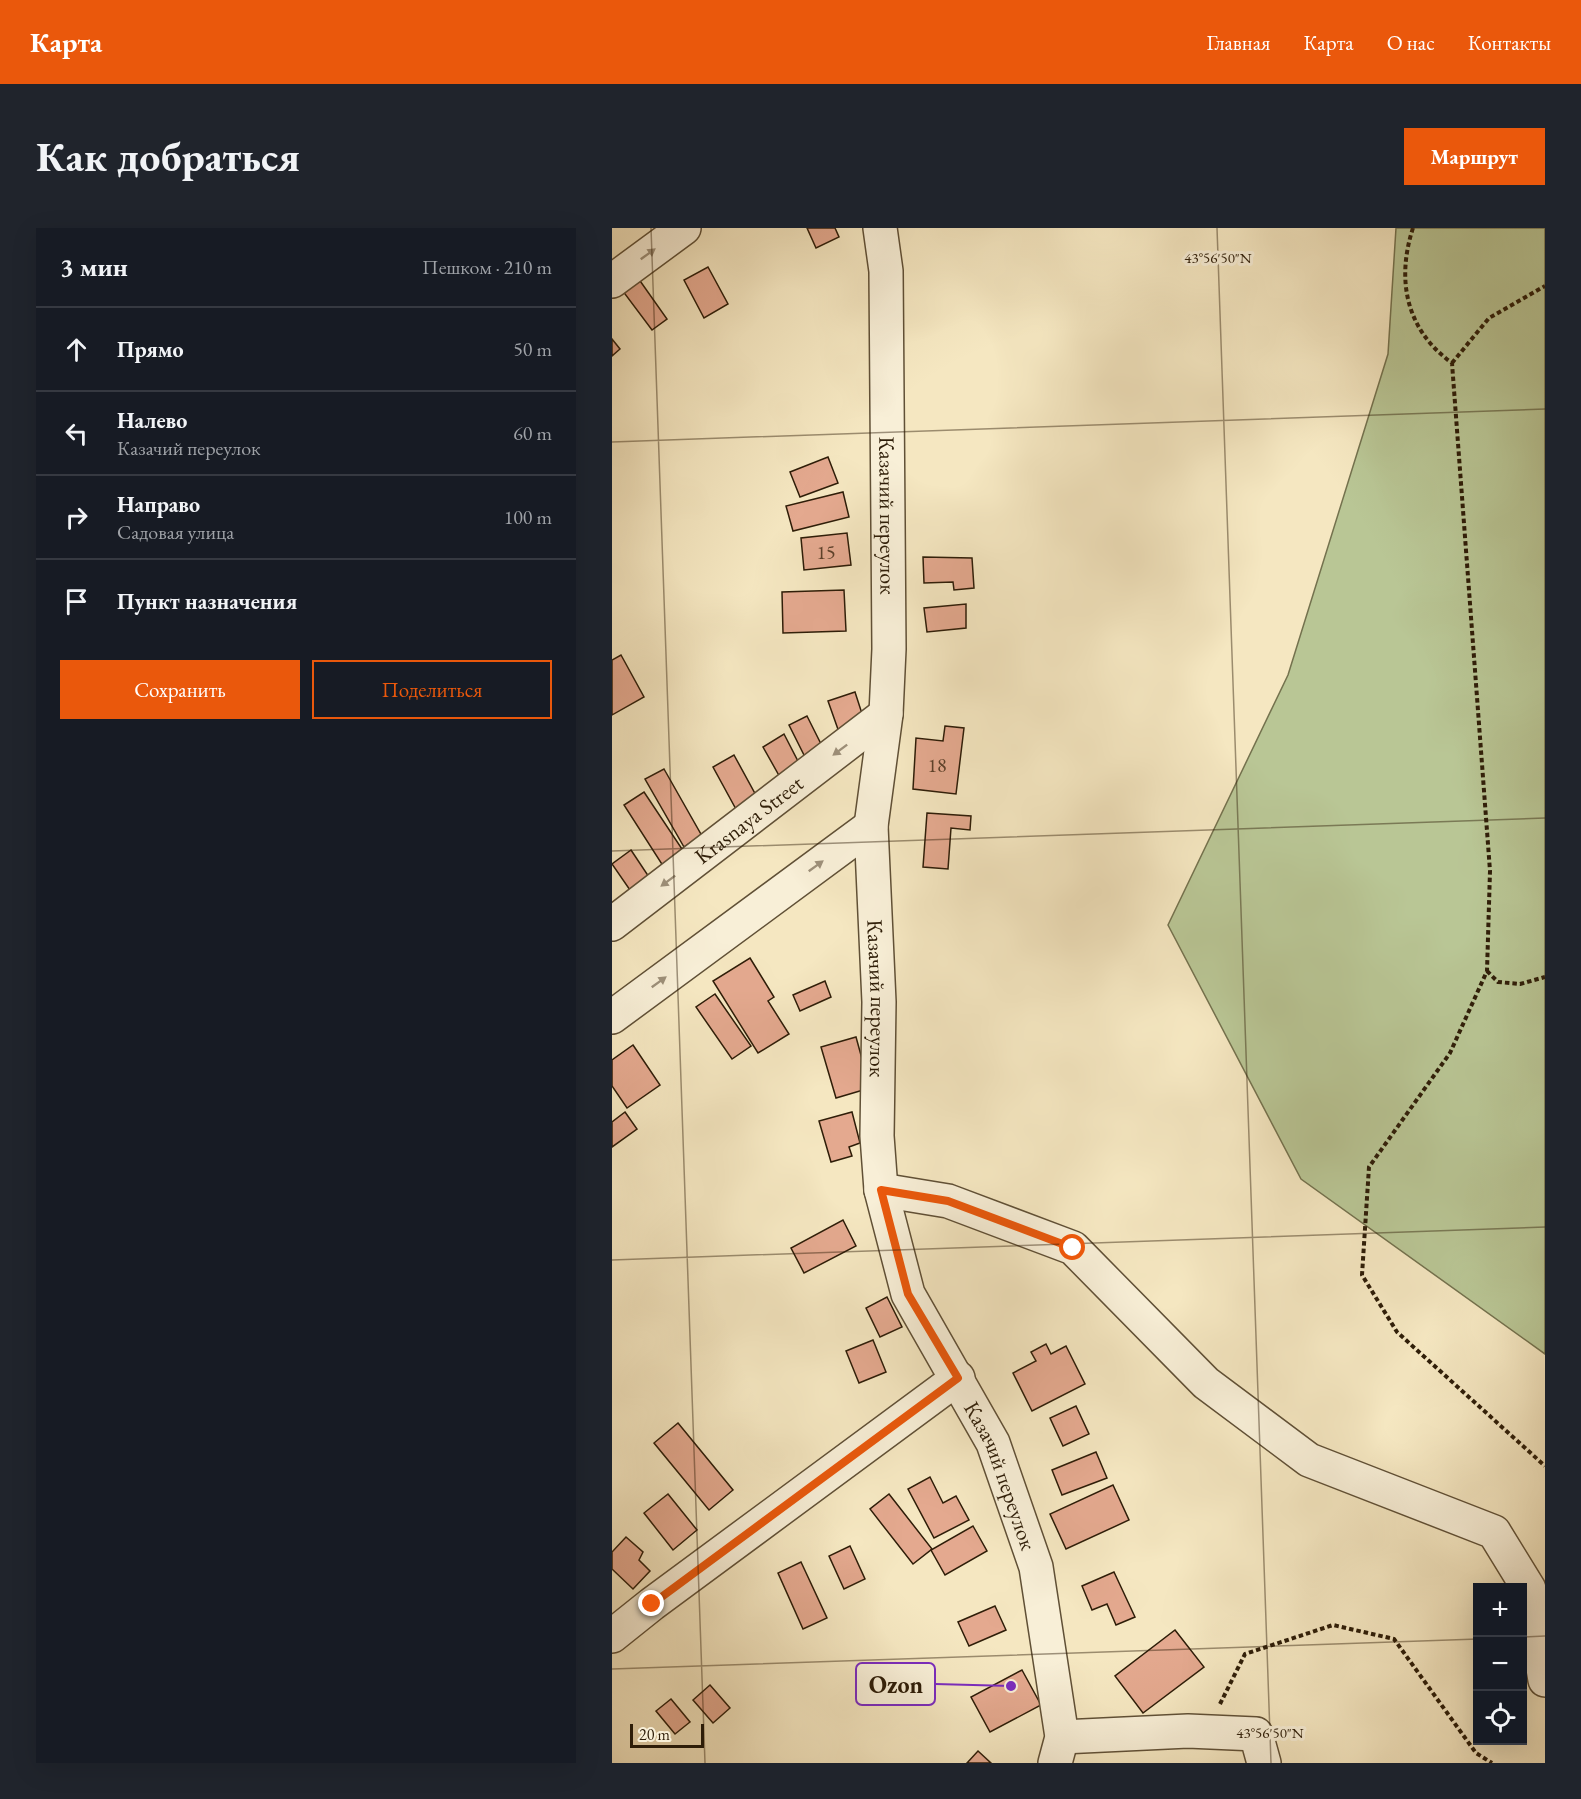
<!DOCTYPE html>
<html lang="ru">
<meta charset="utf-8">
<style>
:root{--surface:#171b24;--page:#20242c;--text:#f1f3f6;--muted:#9ea1a6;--line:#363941;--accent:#ea580c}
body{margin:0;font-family:"EB Garamond",serif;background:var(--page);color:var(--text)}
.controls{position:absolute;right:18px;bottom:18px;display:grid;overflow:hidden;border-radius:0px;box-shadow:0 6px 24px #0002}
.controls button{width:54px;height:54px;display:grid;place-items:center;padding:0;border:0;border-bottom:2px solid var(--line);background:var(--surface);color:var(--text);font:30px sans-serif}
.scale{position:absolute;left:18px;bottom:15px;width:74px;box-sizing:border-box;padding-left:6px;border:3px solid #2e1d08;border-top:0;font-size:16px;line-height:21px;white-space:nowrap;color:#2e1d08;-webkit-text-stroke:4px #f8efd7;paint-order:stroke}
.stop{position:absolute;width:18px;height:18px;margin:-14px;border:4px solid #ea580c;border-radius:50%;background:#fff}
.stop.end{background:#ea580c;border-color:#fff;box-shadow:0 2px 6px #0008}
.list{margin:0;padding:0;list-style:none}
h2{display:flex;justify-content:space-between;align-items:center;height:78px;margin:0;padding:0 24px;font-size:26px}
h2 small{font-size:20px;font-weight:400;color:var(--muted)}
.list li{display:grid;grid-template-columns:39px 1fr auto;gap:18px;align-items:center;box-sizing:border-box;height:84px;padding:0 24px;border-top:2px solid var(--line)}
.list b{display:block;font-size:22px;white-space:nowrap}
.list p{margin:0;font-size:20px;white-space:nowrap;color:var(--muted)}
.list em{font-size:20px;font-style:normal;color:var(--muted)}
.actions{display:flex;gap:12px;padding:18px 24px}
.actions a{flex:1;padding:14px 0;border:2px solid var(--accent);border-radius:0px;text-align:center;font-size:21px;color:var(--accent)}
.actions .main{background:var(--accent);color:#fff}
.icon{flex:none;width:33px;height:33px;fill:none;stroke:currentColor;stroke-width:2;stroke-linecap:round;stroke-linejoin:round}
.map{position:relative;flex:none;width:933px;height:1535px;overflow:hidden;border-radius:0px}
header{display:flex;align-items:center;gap:36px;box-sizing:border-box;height:84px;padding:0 30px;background:var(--accent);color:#fff}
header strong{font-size:28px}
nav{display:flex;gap:33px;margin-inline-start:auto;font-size:21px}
.intro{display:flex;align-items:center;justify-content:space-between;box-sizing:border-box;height:144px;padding:0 36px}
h1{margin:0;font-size:42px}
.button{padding:15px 27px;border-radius:0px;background:var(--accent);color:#fff;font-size:21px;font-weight:700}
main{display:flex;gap:36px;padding:0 36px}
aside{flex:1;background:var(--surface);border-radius:0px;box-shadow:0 6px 24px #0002}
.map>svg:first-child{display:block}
.green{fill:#b9c695;stroke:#74724e;stroke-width:1.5}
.building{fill:#e4a98f;stroke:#2e1d08;stroke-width:1.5}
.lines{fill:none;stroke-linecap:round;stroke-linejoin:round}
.minor-casing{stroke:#605036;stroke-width:36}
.path{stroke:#2e1d08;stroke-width:4;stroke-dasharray:4.5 3;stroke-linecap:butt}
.minor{stroke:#f8efd7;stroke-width:33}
.oneway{fill:#9d907a}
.route{stroke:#ea580c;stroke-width:8}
.ticks{fill:none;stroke:#2e1d08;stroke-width:1.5;stroke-opacity:0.45}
.labels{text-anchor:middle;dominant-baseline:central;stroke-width:6;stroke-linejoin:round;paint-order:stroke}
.number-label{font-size:20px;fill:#5c402a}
.street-label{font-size:22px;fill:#2e1d08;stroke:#f8efd7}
.ticks-label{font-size:15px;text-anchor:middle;fill:#2e1d08;stroke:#f8efd7;stroke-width:6;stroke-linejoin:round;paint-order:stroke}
.leader{fill:none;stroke:#7b2cbf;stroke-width:2}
.callout-dot{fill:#7b2cbf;stroke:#f8efd7;stroke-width:2}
.callout{fill:#f8efd7;stroke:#7b2cbf;stroke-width:2}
.callout-label{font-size:24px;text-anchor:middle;font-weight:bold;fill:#2e1d08}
</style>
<header>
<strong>Карта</strong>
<nav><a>Главная</a><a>Карта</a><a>О нас</a><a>Контакты</a></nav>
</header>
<div class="intro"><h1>Как добраться</h1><a class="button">Маршрут</a></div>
<main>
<aside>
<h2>3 мин<small>Пешком · 210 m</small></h2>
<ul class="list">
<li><svg class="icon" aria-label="ahead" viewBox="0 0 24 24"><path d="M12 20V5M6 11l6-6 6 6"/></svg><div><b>Прямо</b></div><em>50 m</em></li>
<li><svg class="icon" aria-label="left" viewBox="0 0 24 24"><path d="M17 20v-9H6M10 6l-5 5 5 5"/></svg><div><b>Налево</b><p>Казачий переулок</p></div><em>60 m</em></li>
<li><svg class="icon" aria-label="right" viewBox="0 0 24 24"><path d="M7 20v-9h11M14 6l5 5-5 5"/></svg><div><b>Направо</b><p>Садовая улица</p></div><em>100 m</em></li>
<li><svg class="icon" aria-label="arrive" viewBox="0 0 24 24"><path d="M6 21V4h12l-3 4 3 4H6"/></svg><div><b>Пункт назначения</b></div></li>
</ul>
<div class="actions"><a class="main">Сохранить</a><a>Поделиться</a></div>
</aside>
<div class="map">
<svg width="933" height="1535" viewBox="0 0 933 1535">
<rect width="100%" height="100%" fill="#f5e7c1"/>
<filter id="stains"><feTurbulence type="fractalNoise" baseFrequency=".00333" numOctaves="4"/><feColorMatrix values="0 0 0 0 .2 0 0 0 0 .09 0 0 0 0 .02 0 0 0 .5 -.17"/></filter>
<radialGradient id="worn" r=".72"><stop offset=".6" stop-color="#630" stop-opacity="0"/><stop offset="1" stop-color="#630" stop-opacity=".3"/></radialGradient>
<!-- green -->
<polygon class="green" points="784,0 933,0 933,1126 689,951 556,697 676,447 776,126"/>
<!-- building -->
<g class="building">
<polygon points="195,0 223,0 227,9 204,20"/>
<polygon points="96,39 116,76 92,90 72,52"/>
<polygon points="26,50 55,91 40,102 10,62"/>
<polygon points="0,111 8,121 0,128"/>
<polygon points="216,229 226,255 188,269 178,244"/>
<polygon points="231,264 237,289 181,303 174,278"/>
<polygon points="235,305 239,337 192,342 189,310"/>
<polygon points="311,329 360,330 362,360 342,362 341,354 312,355"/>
<polygon points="232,362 234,403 171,405 170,364"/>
<polygon points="354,376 354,400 315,404 312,380"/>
<polygon points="9,427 32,469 0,487 0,432"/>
<polygon points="243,464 254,498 228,507 216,473"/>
<polygon points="195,488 212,522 194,531 177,497"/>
<polygon points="333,498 352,500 344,566 301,561 304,510 331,513"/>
<polygon points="172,506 189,539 169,551 151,519"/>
<polygon points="122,527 146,571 125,583 101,539"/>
<polygon points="52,541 90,608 72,619 33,551"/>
<polygon points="32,564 74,627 53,641 12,577"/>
<polygon points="315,585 359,588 358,602 339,600 336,641 311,639"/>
<polygon points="19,622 39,652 20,665 0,636"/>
<polygon points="138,730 162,769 156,773 177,806 146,825 101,753"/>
<polygon points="213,753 219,769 188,783 181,767"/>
<polygon points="103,766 139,818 120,831 84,779"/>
<polygon points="244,809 258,860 224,870 209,819"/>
<polygon points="21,817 48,857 15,880 0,858 0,832"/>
<polygon points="13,884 25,901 0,919 0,894"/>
<polygon points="240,884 248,915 237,919 240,928 219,934 207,893"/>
<polygon points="231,992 244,1018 192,1045 179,1020"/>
<polygon points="275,1069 290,1099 268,1109 254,1080"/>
<polygon points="261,1112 274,1144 247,1155 234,1123"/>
<polygon points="434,1116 439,1126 454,1118 473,1156 420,1183 401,1145 424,1133 419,1124"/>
<polygon points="464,1178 477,1206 451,1218 438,1190"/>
<polygon points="66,1195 121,1262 97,1282 42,1215"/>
<polygon points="484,1224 495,1250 450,1267 440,1242"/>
<polygon points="318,1249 331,1275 344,1268 357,1292 322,1310 296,1261"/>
<polygon points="501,1257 517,1292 454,1321 438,1286"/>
<polygon points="56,1266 85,1302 61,1322 32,1285"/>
<polygon points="277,1266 320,1321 301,1336 258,1281"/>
<polygon points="361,1298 375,1323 333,1347 319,1322"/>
<polygon points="14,1309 31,1324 27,1332 38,1343 21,1361 0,1341 0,1324"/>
<polygon points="238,1318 253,1351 232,1361 217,1328"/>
<polygon points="189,1334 215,1390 191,1401 166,1345"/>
<polygon points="502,1344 523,1389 504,1397 495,1376 480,1382 470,1358"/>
<polygon points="383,1378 394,1402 357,1418 346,1394"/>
<polygon points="563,1402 592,1439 531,1485 503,1448"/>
<polygon points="410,1442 429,1477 378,1504 359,1469"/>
<polygon points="98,1457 118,1480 101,1495 81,1472"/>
<polygon points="59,1471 78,1494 63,1506 44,1483"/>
<polygon points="366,1523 379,1535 355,1535"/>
</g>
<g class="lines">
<defs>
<g id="minor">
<path id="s1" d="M268,0L274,43L277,421L274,486L259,598L267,774L265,908L269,962L296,1066L381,1215L424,1339L450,1509L443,1535"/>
<polyline points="0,53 72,0"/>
<path id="s2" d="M0,696L274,486"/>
<polyline points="0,789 259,598"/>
<polyline points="269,962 336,973 461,1020 594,1155 697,1232 882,1304 917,1361 933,1452"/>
<polyline points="0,1408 40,1376 346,1150"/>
<polyline points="450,1509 576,1503 644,1506 652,1535"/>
</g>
</defs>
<!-- minor casing -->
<use href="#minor" class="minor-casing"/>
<!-- path -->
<g class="path">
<path d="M801,0C784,52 794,102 840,135L878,643L875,743L838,825L757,939L750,1047L785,1104L933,1238"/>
<polyline points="840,135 877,90 933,58"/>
<polyline points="875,743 886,754 908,756 933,749"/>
<polyline points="608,1476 633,1426 721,1397 782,1411 864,1525 880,1535"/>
</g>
<!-- minor -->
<use href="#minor" class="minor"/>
</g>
<!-- one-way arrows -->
<defs><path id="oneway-solid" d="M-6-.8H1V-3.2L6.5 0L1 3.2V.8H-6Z" transform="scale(1.5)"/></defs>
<g class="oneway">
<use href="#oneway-solid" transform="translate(36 26) rotate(-36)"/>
<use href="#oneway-solid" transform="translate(228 522) rotate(143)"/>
<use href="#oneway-solid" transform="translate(204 638) rotate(-36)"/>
<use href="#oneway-solid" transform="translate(56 653) rotate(143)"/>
<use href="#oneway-solid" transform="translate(47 754) rotate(-36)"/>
</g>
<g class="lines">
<!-- route -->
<polyline class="route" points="40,1376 346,1150 296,1066 269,962 336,973 461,1020"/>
</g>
<!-- ticks -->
<path class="ticks" d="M39,0L93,1535M605,0L659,1535M0,214L933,181M0,623L933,590M0,1032L933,999M910,1409L933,1408M0,1441L866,1411"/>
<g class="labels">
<!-- number labels -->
<g class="number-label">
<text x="214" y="324">15</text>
<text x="325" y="537">18</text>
</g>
<!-- street labels -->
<g class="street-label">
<text stroke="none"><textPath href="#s1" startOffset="288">Казачий переулок</textPath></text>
<text stroke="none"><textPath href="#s2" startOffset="172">Krasnaya Street</textPath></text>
<text stroke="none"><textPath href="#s1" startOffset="772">Казачий переулок</textPath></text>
<text stroke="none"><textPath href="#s1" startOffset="1276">Казачий переулок</textPath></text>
</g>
</g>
<g class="ticks-label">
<text x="606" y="35">43°56'50"N</text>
<text x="658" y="1510">43°56'50"N</text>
</g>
<!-- callouts -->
<path class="leader" d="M399 1458L323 1456"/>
<circle class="callout-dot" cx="399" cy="1458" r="6"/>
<rect class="callout" x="244" y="1435" width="79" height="42" rx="6"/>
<g class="callout-label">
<text x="284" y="1465">Ozon</text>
</g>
<rect width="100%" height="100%" filter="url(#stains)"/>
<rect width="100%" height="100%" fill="url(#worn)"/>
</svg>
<div class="controls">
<button>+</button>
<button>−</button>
<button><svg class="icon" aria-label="locate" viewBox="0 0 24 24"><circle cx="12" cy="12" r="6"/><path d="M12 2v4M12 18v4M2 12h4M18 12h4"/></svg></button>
</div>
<div class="scale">20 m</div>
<div class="stop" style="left:461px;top:1020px"></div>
<div class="stop end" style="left:40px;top:1376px"></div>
</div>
</main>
